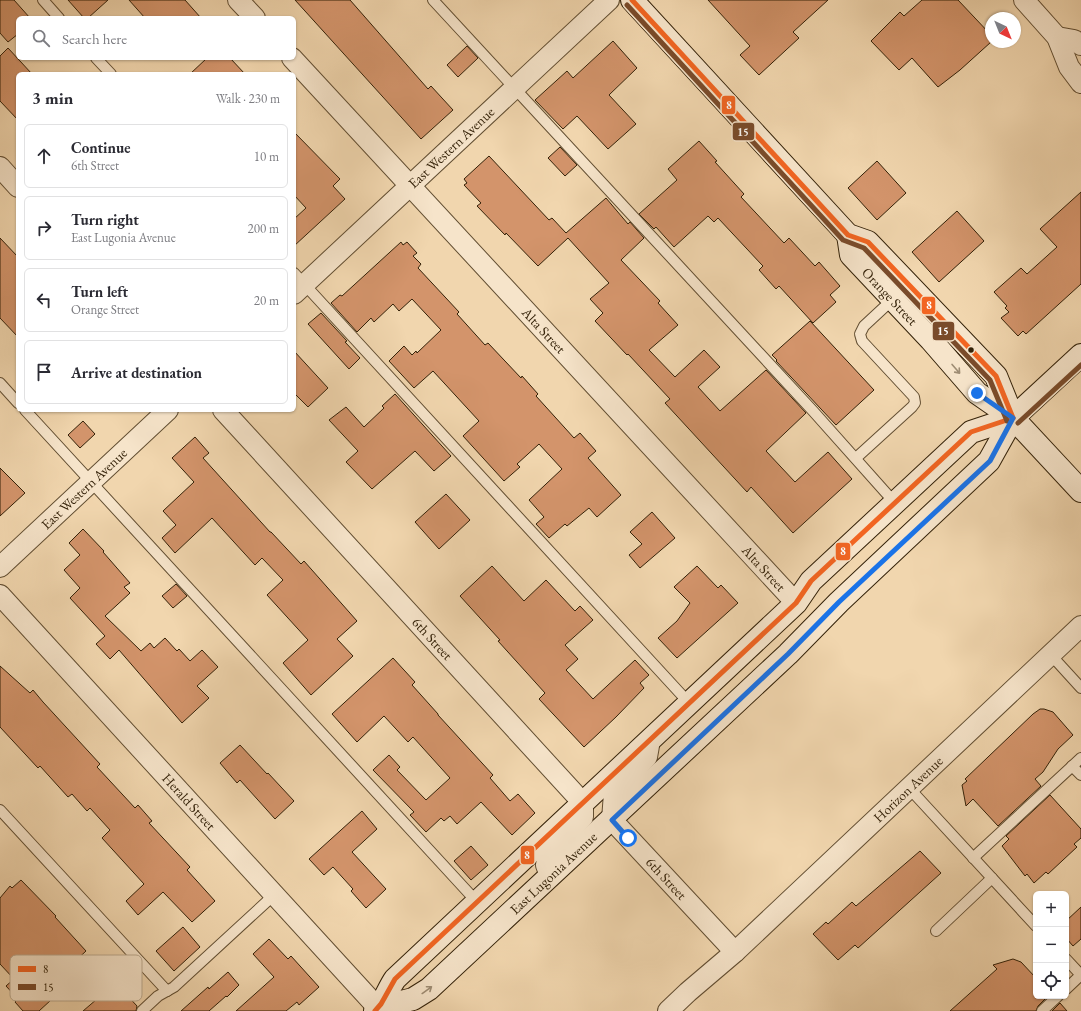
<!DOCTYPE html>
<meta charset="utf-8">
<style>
:root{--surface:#fff;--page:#f7f7f7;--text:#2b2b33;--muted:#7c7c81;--line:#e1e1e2}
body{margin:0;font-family:"EB Garamond",serif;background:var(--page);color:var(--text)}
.controls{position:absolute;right:12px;bottom:12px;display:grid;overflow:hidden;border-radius:6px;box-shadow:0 1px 3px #0004}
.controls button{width:36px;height:36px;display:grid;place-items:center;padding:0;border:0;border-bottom:1px solid var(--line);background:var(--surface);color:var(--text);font:20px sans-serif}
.compass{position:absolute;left:985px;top:12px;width:36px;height:36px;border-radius:50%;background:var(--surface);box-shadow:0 1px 3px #0004;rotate:137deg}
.stop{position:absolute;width:12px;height:12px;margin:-9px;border:3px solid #1a73e8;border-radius:50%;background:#fff}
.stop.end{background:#1a73e8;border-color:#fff;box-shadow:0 1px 4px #0008}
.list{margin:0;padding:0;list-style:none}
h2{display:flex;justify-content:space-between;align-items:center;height:52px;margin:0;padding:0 16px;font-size:17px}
h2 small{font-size:13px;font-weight:400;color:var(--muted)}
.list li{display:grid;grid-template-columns:26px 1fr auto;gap:12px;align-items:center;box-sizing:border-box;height:64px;margin:0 8px 8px;padding:0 8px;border:1px solid var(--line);border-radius:6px}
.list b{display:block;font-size:15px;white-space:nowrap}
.list p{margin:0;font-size:13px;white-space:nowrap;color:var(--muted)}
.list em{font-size:13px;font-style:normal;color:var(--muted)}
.icon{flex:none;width:22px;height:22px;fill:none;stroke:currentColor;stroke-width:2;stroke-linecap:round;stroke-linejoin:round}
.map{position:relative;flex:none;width:1081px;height:1011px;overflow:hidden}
.search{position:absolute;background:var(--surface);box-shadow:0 1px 3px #0004;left:16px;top:16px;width:280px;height:44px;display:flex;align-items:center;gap:10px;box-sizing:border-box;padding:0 14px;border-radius:6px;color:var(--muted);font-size:15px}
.panel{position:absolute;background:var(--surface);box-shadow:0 1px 3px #0004;left:16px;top:72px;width:280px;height:340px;border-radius:6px}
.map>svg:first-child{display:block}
.building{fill:#d3946b;stroke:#332108}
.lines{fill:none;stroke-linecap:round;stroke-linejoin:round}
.lane-casing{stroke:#624e32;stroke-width:12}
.street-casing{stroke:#624e32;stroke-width:22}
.secondary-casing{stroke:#332108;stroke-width:24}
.lane{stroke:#f6e4ca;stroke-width:10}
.street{stroke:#f6e4ca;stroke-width:20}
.secondary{stroke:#f6e4ca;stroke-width:22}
.bus-1-casing{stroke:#f6e4ca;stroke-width:8}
.bus-2-casing{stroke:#f6e4ca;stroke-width:8}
.bus-1{stroke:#f26522;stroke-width:5}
.bus-2{stroke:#7a4b2a;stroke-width:5}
.oneway{stroke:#9e8c73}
.route{stroke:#1a73e8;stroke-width:5}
.bus-dot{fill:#332108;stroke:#f6e4ca;stroke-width:1.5}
.labels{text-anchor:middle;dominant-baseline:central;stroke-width:3;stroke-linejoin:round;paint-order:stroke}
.street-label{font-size:14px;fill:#332108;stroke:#f6e4ca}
.key{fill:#f6e4ca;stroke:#bcaa90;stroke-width:1}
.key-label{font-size:11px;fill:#332108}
.line-badge{stroke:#f6e4ca;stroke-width:1.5}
.badge-label{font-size:11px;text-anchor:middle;font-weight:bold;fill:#fff}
</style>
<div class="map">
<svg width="1081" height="1011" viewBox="0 0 1081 1011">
<rect width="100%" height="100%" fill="#f1d6ae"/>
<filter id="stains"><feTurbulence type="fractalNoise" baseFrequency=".005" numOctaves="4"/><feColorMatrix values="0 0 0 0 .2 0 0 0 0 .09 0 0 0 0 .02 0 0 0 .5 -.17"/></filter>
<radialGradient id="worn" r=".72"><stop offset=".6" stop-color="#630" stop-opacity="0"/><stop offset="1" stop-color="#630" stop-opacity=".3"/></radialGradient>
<!-- building -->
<g class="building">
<polygon points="0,0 14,0 30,18 18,18 18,34 8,42 0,33"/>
<polygon points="68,0 108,0 88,18 84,18"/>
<polygon points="129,0 185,0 201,18 145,18"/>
<polygon points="295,0 350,0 428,89 431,86 453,110 421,139"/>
<polygon points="708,0 828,0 793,32 799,38 759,75 740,55 750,46"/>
<polygon points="922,0 958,0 991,35 991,42 960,70 938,87 912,58 899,70 871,41 900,12 904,16"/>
<polygon points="613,41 637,68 609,95 636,124 608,149 577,116 563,129 535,100 567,71 573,78"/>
<polygon points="467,46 478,58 458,77 447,65"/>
<polygon points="8,48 32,74 18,74 18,120 0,101 0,56"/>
<polygon points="207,58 230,58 245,74 190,74"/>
<polygon points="294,132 340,179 333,186 345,199 294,246 294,219 306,208 294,195"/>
<polygon points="699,141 717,161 715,162 744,194 741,197 784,243 789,238 815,266 819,262 840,286 830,295 836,302 813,323 779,286 776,289 759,270 763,266 761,264 718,218 714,222 708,216 674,247 656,227 654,229 639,214 677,180 668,169"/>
<polygon points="560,147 577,165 565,176 548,158"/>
<polygon points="489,156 549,220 552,218 566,233 606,198 628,224 630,222 644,238 621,260 660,301 658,303 678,325 649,350 675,377 704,350 720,367 698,387 720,411 766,370 806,413 766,451 795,482 828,452 852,479 793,533 751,487 747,492 665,403 670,399 628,354 627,355 595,321 603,313 590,299 609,283 568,238 538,266 506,233 505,235 477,206 481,203 464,185 467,183 464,179"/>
<polygon points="877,161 906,193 877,220 848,188"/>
<polygon points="1081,192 1081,284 1026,334 1023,331 1018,336 1001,318 1009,312 1005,308 1007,306 994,292 1021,268 1027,274 1057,247 1040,229"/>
<polygon points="957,211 984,241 939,282 912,252"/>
<polygon points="0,238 18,257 18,337 0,318"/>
<polygon points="401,242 403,245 407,242 417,253 413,256 421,264 418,268 459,312 457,314 485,345 488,343 521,378 522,376 538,394 536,396 574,438 580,433 596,451 588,458 621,495 597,517 589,508 567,526 565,524 549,538 536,524 544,517 529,500 562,469 539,444 517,464 520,467 504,481 463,436 479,421 433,371 414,388 389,361 404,346 412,355 416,351 417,353 441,330 412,299 399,311 393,304 374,322 371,318 357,332 331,303 340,295 342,296"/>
<polygon points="321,313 347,341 345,342 360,358 349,369 308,324"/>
<polygon points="810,321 874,390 836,425 776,361 777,360 772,355"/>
<polygon points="294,351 328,388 308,407 294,393"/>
<polygon points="395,394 451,456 434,471 415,451 372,489 346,462 358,451 329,420 346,407 364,427 384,408 382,406"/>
<polygon points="83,421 95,434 80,448 68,435"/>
<polygon points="195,437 209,453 203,458 270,532 271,532 301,564 304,561 357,621 337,639 353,656 311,695 283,663 308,640 267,595 283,580 262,558 255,565 212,518 175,553 162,538 176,525 163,511 194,482 172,458"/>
<polygon points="0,468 25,493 0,516"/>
<polygon points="446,494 470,520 439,549 415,522"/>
<polygon points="652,512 675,538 640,568 629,555 642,544 630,532"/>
<polygon points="83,529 104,551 103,552 130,583 124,587 130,593 105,616 141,651 150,643 154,648 165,638 177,651 179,649 190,661 202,650 218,667 197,686 209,698 182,723 119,650 110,659 96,644 105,636 70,598 80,588 64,570 80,555 69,543"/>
<polygon points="492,566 524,601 546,580 575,611 580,606 593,620 565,645 578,659 566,670 593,699 635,660 649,675 640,683 644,688 616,717 584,747 539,699 545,693 498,641 500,640 460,596"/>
<polygon points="697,566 718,588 721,585 738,603 677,658 658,638 677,621 690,603 674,587"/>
<polygon points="176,584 187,596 173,608 162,596"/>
<polygon points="393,658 415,682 412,685 438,714 438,715 493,775 490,778 510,801 518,794 535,813 512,835 481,802 457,824 450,816 444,821 441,818 426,832 410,815 414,812 373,770 389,755 400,767 397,770 426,800 450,778 413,737 408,742 384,716 357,742 332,714"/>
<polygon points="0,666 30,693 33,690 43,702 100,764 97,767 135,808 138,805 152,821 149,823 190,867 187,870 215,901 192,922 163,892 138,915 126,901 144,884 102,838 110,830 90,808 87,811 72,794 68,797 40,766 38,768 0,727"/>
<polygon points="1040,709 1044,709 1053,712 1073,735 1058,749 1043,772 1035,779 1041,786 998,826 973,799 966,806 962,785 967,781 965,779 1033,714"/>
<polygon points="240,745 267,774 268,773 294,801 275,819 240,780 237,783 220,763"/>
<polygon points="1050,795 1081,829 1081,838 1074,844 1077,847 1048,874 1046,872 1034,883 1027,874 1025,876 1002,846 1009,839 1006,836"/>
<polygon points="362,811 377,829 352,852 386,889 366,908 351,891 353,889 333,867 324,875 309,859"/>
<polygon points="471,846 488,865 471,880 454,861"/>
<polygon points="920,851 941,873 858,948 855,945 838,960 813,934 826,922 828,924 852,902 856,906"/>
<polygon points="21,880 56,916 55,917 86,951 43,991 51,1000 39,1011 23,1011 15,1002 18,999 6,986 14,979 0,964 0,898 10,886 12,888"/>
<polygon points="1081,907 1081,939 1073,946 1066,938 1066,921"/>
<polygon points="183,927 200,947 174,971 156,951"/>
<polygon points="269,939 288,959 291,956 319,987 299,1005 297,1002 286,1011 236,1011 274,977 253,954"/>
<polygon points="1013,959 1021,962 1036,978 1036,996 1048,996 1038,1006 1036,1011 950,1011 997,969 993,965"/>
<polygon points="228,972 239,985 227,997 226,996 209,1011 181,1011 208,987 209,989"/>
<polygon points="111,978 137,1006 136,1011 83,1011 97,999 93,995"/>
<polygon points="1060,1003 1067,1011 1052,1011"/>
</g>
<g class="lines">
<defs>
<g id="lane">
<polyline points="43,0 59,18"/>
<polyline points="433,0 813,411 895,503"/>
<polyline points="96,58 111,74"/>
<polyline points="294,273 690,704"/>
<polyline points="0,383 18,403"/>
<polyline points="25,410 477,902"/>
<polyline points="856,458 912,407 915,403 914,397 862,341 860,334 864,326 892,300"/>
<polyline points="1051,655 1081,688"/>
<polyline points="1072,766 1081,775"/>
<polyline points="909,788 1036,926"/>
<polyline points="0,810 167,991"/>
<polyline points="973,858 1081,758"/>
<polyline points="936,931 992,878"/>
<polyline points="1066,959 1081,975"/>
<polyline points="1066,989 1081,975"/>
<polyline points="142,1011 158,996 174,987 274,895"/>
<polyline points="1042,1011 1058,996"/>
</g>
<g id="street">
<polyline points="238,0 255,18"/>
<polyline points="1024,0 1057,37 1069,67 1081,83"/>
<polyline points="1057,37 1074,40 1081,45"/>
<path id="s1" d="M292,58L796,603"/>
<polyline points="0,167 18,187"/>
<path id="s2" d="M294,294L609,0"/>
<path id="s3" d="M223,410L583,803V817L548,855L546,865L550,876"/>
<path id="s4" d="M0,567L168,410"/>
<path id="s5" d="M0,595L378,1008"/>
<path id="s6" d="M650,740L647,757L614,793L612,820L735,952"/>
<path id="s7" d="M668,1011L688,992L735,952L1081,626"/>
</g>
<g id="secondary">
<polyline points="632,0 848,235 868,242 996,376 1013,418"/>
<path id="s8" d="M848,235L851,255L931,340L977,393L1013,418L1081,491"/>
<path id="s9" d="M378,1008L413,999L429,989L788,654L839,602L989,461L1013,418L1081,355"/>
<path d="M375,1011C384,1003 388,989 395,979L796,603L811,581L971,432L1013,418"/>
</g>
</defs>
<!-- lane casing -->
<use href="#lane" class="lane-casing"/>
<!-- street casing -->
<use href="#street" class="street-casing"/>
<!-- secondary casing -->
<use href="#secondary" class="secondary-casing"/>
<!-- lane -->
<use href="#lane" class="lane"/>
<!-- street -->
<use href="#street" class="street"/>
<!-- secondary -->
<use href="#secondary" class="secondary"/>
<defs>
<g id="bus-1">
<polyline points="632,0 848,235 868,242 996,376 1013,418"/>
<polyline points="375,1011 381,1004 395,979 796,603 811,581 971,432 1013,418"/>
</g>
<g id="bus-2">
<polyline points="627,5 843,240 864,248 990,380 1007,421"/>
<polyline points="1018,423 1081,365"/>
</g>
</defs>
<!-- bus-1 casing -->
<use href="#bus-1" class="bus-1-casing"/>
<!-- bus-2 casing -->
<use href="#bus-2" class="bus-2-casing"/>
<!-- bus-1 -->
<use href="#bus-1" class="bus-1"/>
<!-- bus-2 -->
<use href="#bus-2" class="bus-2"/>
</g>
<!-- one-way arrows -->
<defs><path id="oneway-shaft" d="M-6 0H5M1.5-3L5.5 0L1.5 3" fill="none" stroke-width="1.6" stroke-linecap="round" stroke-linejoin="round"/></defs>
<g class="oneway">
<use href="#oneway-shaft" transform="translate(956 369) rotate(49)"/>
<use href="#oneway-shaft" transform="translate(427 990) rotate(-36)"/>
</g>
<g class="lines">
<!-- route -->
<polyline class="route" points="628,838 612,820 788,654 839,602 990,461 1013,418 977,393"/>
</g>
<!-- markers -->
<circle class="bus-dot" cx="971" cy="350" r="3.5"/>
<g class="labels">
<!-- street labels -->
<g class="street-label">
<text stroke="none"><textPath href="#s2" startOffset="215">East Western Avenue</textPath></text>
<text stroke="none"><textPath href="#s8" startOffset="77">Orange Street</textPath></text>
<text stroke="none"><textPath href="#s1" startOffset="371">Alta Street</textPath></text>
<text stroke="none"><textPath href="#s4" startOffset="115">East Western Avenue</textPath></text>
<text stroke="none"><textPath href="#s1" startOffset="695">Alta Street</textPath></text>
<text stroke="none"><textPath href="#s3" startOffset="310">6th Street</textPath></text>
<text stroke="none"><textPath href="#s7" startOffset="327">Horizon Avenue</textPath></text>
<text stroke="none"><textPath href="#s5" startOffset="280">Herald Street</textPath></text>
<text stroke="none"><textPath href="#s9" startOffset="225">East Lugonia Avenue</textPath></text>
<text stroke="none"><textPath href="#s6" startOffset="173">6th Street</textPath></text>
</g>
</g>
<!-- legend -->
<rect x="10" y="955" width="132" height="46" rx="6" class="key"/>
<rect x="18" y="966" width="18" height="6" fill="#f26522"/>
<rect x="18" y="984" width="18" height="6" fill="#7a4b2a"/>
<g class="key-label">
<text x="43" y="973">8</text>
<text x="43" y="991">15</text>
</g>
<g class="line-badge">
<rect x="721" y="95" width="15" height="20" rx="4" fill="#f26522"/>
<rect x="732" y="122" width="23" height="19" rx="4" fill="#7a4b2a"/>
<rect x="921" y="296" width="15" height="19" rx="4" fill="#f26522"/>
<rect x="932" y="321" width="23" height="20" rx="4" fill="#7a4b2a"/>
<rect x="835" y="542" width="16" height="19" rx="4" fill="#f26522"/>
<rect x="520" y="845" width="15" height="20" rx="4" fill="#f26522"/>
</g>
<g class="badge-label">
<text x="729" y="109">8</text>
<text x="743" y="136">15</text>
<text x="929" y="309">8</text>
<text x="943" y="335">15</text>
<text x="843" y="555">8</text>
<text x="527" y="859">8</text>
</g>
<rect width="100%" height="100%" filter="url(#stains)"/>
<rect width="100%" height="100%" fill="url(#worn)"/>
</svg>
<div class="controls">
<button>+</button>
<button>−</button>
<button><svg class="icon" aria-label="locate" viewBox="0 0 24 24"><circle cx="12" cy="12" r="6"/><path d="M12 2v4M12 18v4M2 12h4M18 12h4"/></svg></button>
</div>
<svg class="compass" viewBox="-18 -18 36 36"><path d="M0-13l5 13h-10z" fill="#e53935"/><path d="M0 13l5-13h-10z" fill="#7c7c81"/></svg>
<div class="stop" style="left:628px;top:838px"></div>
<div class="stop end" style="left:977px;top:393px"></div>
<div class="search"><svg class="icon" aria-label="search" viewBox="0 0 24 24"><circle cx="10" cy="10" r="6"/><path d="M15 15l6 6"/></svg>Search here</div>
<section class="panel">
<h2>3 min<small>Walk · 230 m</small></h2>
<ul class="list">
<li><svg class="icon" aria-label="ahead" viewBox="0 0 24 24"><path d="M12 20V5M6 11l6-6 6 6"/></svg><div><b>Continue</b><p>6th Street</p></div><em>10 m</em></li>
<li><svg class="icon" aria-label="right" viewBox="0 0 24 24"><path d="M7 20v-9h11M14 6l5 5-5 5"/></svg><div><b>Turn right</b><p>East Lugonia Avenue</p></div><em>200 m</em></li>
<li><svg class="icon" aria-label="left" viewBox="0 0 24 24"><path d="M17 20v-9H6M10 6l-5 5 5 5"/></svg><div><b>Turn left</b><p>Orange Street</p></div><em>20 m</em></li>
<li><svg class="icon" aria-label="arrive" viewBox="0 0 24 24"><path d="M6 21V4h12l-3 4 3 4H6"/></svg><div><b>Arrive at destination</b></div></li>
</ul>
</section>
</div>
